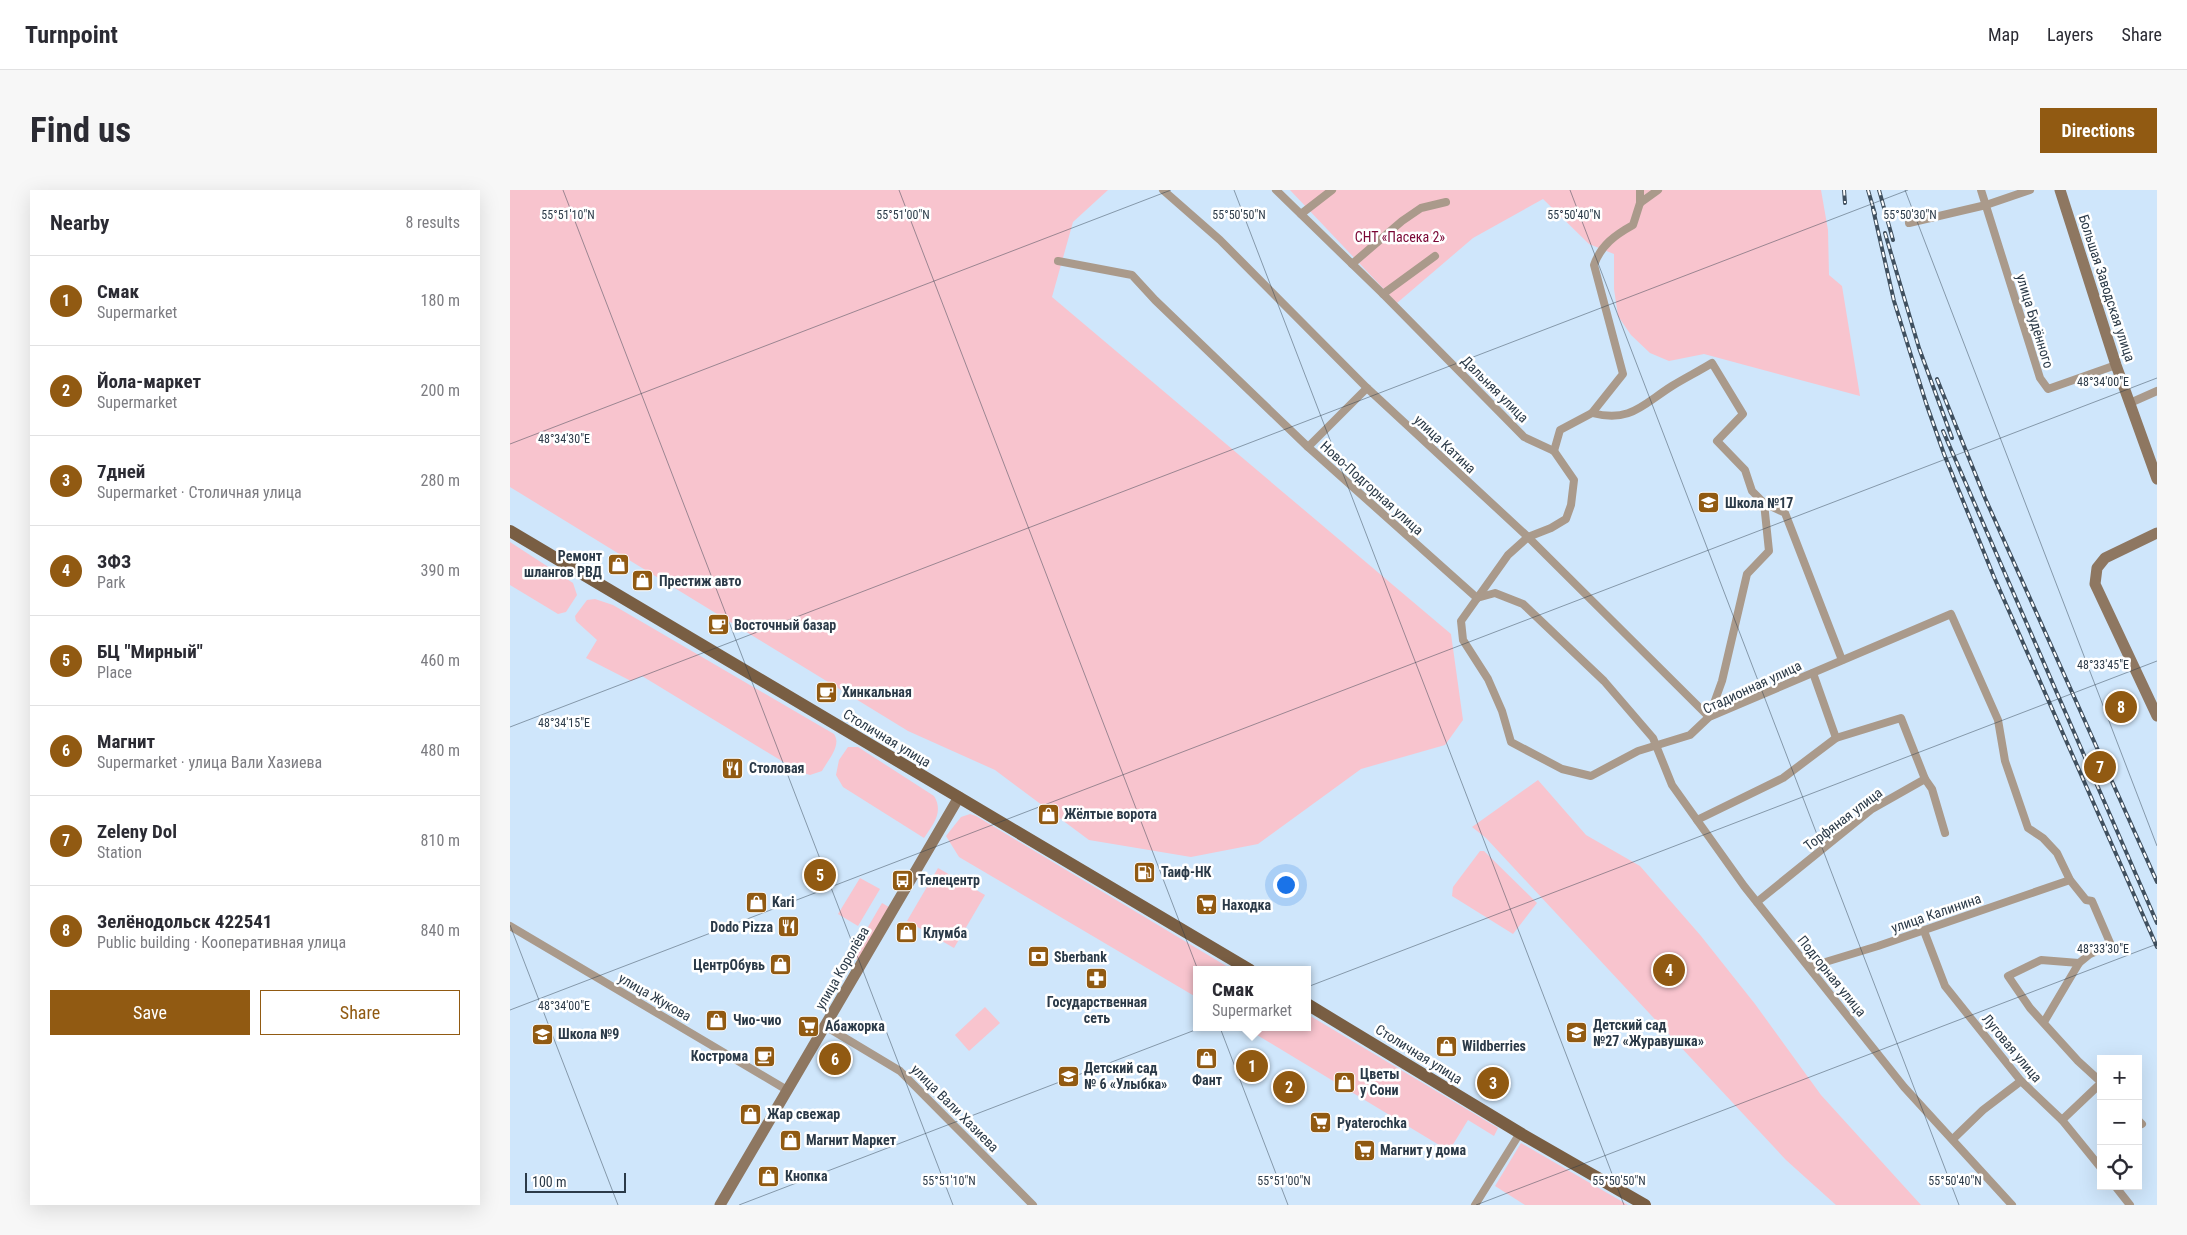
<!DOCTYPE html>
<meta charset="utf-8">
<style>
:root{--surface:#fff;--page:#f7f7f7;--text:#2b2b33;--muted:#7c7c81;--line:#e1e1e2;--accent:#915a12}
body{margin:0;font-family:"Roboto Condensed",sans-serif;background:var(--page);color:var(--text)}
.controls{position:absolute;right:15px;bottom:15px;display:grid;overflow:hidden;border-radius:0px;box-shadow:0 5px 20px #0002}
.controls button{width:45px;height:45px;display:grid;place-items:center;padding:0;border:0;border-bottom:1px solid var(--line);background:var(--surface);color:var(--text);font:25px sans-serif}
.scale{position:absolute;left:15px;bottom:12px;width:101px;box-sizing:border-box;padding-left:5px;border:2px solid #2b3a48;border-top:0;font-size:14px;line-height:18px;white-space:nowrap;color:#2b3a48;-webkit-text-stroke:4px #fff;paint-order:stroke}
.you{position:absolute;left:775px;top:694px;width:18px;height:18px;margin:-12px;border:4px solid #fff;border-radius:50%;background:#1a73e8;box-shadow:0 0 0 8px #1a73e833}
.badge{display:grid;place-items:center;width:32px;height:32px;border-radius:50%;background:var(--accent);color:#fff;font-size:16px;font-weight:700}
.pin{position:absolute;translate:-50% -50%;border:2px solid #fff;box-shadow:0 1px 5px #0006}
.popup{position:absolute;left:683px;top:776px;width:118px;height:65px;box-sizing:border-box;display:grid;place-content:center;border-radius:0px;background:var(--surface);filter:drop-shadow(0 1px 4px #0005);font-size:16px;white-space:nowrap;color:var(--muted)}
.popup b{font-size:19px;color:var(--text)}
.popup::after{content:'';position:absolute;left:50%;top:100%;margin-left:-10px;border:10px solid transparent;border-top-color:var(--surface)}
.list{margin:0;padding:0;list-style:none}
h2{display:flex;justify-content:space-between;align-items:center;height:65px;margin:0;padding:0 20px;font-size:21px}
h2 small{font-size:16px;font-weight:400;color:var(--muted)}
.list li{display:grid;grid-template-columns:32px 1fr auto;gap:15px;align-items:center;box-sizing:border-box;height:90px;padding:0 20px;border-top:1px solid var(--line)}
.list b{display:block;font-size:19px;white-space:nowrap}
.list p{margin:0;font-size:16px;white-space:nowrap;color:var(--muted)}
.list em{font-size:16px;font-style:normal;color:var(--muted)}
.actions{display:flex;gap:10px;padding:15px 20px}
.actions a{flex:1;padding:11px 0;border:1px solid var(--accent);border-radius:0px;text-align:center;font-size:18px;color:var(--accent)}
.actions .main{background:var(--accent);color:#fff}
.icon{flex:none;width:28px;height:28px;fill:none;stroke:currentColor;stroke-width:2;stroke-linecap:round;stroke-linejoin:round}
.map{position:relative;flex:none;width:1647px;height:1015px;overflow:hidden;border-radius:0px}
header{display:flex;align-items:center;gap:30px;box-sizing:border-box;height:70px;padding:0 25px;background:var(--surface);border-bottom:1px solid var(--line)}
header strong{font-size:24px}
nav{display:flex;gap:28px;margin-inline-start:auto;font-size:18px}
.intro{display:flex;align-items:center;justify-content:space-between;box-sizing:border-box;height:120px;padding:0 30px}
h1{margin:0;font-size:35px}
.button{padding:12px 22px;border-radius:0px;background:var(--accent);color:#fff;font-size:18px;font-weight:700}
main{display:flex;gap:30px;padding:0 30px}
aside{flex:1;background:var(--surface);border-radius:0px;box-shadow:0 5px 20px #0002}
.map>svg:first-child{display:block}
.green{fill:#f8c4ce}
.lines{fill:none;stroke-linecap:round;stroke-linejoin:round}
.street{stroke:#aa9a8b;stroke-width:8}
.secondary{stroke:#8e7761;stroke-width:11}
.primary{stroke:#795e43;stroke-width:12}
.rail-casing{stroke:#40505f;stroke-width:4}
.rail{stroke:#fff;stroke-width:2;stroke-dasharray:5.5;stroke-linecap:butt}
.ticks{fill:none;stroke:#2b3a48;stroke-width:1;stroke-opacity:0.45}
.labels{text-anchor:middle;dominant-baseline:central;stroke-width:5;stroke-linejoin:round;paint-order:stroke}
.park-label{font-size:14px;fill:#7a0635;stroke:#fff}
.street-label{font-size:14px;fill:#2b3a48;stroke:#fff}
.poi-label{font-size:14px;font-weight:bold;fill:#2b3a48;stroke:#fff;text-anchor:start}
.ticks-label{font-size:12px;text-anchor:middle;fill:#2b3a48;stroke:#fff;stroke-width:5;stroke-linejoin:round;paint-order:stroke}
</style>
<header>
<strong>Turnpoint</strong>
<nav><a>Map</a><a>Layers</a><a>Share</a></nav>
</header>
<div class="intro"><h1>Find us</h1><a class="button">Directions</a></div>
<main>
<aside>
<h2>Nearby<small>8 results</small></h2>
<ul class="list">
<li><span class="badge">1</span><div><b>Смак</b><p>Supermarket</p></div><em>180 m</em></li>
<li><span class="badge">2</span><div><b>Йола-маркет</b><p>Supermarket</p></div><em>200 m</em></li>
<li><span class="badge">3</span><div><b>7дней</b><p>Supermarket · Столичная улица</p></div><em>280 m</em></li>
<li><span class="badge">4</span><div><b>ЗФЗ</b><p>Park</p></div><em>390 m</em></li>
<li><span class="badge">5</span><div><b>БЦ &quot;Мирный&quot;</b><p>Place</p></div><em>460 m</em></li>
<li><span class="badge">6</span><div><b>Магнит</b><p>Supermarket · улица Вали Хазиева</p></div><em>480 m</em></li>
<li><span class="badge">7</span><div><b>Zeleny Dol</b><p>Station</p></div><em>810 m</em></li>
<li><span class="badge">8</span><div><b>Зелёнодольск 422541</b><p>Public building · Кооперативная улица</p></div><em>840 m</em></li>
</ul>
<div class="actions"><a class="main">Save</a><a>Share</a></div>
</aside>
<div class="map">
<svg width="1647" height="1015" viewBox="0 0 1647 1015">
<rect width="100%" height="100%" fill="#cfe6fb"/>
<!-- green -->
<g class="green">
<polygon points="0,0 598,0 563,32 542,107 941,444 953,530 935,555 851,579 748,654 681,667 579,650 485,580 398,541 0,297"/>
<polygon points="780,0 1311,0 1318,40 1319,85 1332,96 1350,206 1194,164 1159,171 1140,163 1121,145 1108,126 1104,99 1104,64 1079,54 1033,9 963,48 887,113"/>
<polygon points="0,352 63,393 67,405 56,422 48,424 0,395"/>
<path d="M85,409L103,415L324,544C332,555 318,570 312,581L300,585L290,582L132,486L121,491L76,468L87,450L66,431L65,426L77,410Z"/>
<path d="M338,557H348L424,606C434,622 423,635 414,648L333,597L326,585L329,570Z"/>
<polygon points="1028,590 1076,645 1130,676 1191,746 1245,814 1311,905 1411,1015 1326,1015 1276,970 976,648 962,637"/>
<polygon points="460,624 466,626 723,780 687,780 686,807 449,667 436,646 451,627"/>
<polygon points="970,661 974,661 1027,713 1003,744 942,706 943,697"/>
<polygon points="428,678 475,705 444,758 397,731"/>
<polygon points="350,688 370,699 348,736 328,724"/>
<polygon points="372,713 379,717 348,770 341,766"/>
<polygon points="475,817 490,833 459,861 445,845"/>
<polygon points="797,824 988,938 984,946 958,930 939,961 742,842 744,837 797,837"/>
<polygon points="1011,953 1118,1015 1015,1015 985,996"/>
</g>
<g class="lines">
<!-- street -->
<g class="street">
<polyline points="653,0 710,50 857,198 1018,347 1199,527 1212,491 1237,384 1259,361 1254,313"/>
<polyline points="766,0 872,103 1014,247 1044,261 1064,290 1061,315 1056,329 1041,338 1018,347 998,365 951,431 953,450 978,489 992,521 1001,552 1052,579 1081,586 1128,561 1180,545 1199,527 1441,424 1488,530 1495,571 1518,638 1533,648 1547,663 1560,690 1576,710 1582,711 1601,755 1580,764 1569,773 1534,832"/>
<path d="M1148,0L1130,13L1123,35C1105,45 1091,55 1084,75L1113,184L1082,223C1120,233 1132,215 1162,196C1175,188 1189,181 1202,173L1233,224L1207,251L1235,280L1242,301L1254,313L1275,323L1332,470"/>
<polyline points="1471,0 1530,188 1538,199 1606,175"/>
<polyline points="1130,13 1130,0"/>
<polyline points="791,24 822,0"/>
<polyline points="1399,33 1476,15 1520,0"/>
<polyline points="548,71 622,85 645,110 798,257 967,408"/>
<polyline points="842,74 892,31 911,18 936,12"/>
<polyline points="873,104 925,66"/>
<polyline points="1620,213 1647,201"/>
<polyline points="798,257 857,198"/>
<polyline points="1044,261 1050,240 1082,223"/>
<polyline points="967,408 985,403 1013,414 1094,491 1143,548 1162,595 1234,696 1394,897 1502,1015"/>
<polyline points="1303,483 1326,548"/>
<polyline points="1187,630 1273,588 1326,548 1391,528 1415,589"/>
<polyline points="1247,712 1362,619 1415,589 1422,599 1435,643"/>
<polyline points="0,736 277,900"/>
<polyline points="1414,741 1435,796 1511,891 1552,930 1591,978"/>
<polyline points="1569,773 1531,770 1498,786 1520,818 1568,871 1591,892"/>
<polyline points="1299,777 1368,756 1560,690"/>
<polyline points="315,836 390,881 523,1015"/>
<polyline points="1552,930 1591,893"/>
<polyline points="1628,930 1632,934"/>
<polyline points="1443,949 1473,920 1511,891"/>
<polyline points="1605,996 1620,1015"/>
<polyline points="965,1015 1010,943"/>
</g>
<!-- secondary -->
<g class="secondary">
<polyline points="1550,0 1606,175 1647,289"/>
<polyline points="1647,343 1595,368 1587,378 1585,394 1647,526"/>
<polyline points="210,1015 449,607"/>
</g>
<!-- primary -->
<g class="primary">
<polyline points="0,341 740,780"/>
<polyline points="797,814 1010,943 1135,1015"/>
</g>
<defs>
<g id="rail">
<polyline points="1334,0 1335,13"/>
<polyline points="1358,0 1365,24"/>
<polyline points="1369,0 1383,50"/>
<polyline points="1363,19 1384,111 1416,213 1434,264 1484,387 1647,757"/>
<polyline points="1375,43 1409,158 1442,248"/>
<polyline points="1427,189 1475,308 1647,692"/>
<polyline points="1433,241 1647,733"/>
</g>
</defs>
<!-- rail casing -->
<use href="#rail" class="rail-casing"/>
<!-- rail -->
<use href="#rail" class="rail"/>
</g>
<!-- ticks -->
<path class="ticks" d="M53,0L443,1015M389,0L778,1015M724,0L1114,1015M1060,0L1449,1015M1395,0L1647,656M0,254L661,0M0,537L1398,0M0,735L108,1015M0,820L1647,188M229,1015L1647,471M966,1015L1647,754"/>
<!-- icons -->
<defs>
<symbol id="school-square" viewBox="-11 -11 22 22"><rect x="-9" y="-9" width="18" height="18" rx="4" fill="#915a12" stroke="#fff"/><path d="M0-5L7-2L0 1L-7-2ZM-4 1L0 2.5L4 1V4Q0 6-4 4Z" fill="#fff"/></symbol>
<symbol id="shop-square" viewBox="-11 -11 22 22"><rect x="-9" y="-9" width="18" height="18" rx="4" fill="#915a12" stroke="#fff"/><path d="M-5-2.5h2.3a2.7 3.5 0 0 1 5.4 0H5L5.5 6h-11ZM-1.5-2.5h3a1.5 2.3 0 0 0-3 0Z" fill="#fff"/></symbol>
<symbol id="cafe-square" viewBox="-11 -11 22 22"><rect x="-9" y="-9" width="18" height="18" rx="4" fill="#915a12" stroke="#fff"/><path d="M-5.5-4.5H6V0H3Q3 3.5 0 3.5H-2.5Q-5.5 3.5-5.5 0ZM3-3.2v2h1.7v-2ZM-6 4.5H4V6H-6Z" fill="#fff"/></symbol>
<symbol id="restaurant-square" viewBox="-11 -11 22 22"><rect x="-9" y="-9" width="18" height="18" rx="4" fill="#915a12" stroke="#fff"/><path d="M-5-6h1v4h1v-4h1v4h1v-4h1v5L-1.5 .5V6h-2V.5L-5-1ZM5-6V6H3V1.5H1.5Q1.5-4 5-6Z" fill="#fff"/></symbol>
<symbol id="fuel-square" viewBox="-11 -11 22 22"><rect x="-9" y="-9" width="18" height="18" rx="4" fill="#915a12" stroke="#fff"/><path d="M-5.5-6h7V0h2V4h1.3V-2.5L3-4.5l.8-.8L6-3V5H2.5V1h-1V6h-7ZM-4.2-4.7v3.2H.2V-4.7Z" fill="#fff"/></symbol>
<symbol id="bus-square" viewBox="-11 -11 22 22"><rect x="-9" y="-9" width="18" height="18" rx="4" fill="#915a12" stroke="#fff"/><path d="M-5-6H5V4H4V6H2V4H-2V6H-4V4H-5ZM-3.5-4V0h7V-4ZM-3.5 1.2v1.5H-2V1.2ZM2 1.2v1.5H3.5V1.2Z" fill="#fff"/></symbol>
<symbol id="supermarket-square" viewBox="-11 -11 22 22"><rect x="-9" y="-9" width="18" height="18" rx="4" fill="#915a12" stroke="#fff"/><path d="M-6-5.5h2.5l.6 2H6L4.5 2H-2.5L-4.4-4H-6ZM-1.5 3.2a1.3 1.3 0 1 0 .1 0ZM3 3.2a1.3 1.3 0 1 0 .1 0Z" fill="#fff"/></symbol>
<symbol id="bank-square" viewBox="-11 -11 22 22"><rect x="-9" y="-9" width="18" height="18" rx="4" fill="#915a12" stroke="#fff"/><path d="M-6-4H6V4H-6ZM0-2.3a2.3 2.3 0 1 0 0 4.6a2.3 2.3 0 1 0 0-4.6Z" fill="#fff"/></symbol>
<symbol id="pharmacy-square" viewBox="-11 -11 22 22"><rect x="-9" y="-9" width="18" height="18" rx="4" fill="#915a12" stroke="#fff"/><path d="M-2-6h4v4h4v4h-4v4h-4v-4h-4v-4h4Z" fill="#fff"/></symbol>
</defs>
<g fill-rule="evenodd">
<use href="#school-square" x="1186" y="300" width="25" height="25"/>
<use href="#shop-square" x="96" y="362" width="25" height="25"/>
<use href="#shop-square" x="120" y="378" width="25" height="25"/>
<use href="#cafe-square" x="196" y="422" width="25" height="25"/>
<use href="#cafe-square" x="304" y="490" width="25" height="25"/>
<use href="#restaurant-square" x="210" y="566" width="25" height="25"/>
<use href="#shop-square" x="526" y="612" width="25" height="25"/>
<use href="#fuel-square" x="622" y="670" width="25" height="25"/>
<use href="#bus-square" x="380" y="678" width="25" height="25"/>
<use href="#shop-square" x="234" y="700" width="25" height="25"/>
<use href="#supermarket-square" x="684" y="702" width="25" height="25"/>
<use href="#restaurant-square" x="266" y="724" width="25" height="25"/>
<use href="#shop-square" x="384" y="730" width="25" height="25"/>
<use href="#bank-square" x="516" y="754" width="25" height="25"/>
<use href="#shop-square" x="258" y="762" width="25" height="25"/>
<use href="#pharmacy-square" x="574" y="776" width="25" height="25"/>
<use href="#shop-square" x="194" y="818" width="25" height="25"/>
<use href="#supermarket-square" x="286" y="824" width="25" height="25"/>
<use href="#school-square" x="1054" y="830" width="25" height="25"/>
<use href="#school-square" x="20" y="832" width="25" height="25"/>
<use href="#shop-square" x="924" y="844" width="25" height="25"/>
<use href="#cafe-square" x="242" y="854" width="25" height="25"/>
<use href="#shop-square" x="684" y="856" width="25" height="25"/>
<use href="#school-square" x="546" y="874" width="25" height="25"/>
<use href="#shop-square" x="822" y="880" width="25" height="25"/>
<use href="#shop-square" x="228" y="912" width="25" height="25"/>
<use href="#supermarket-square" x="798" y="920" width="25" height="25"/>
<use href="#shop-square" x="268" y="938" width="25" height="25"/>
<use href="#supermarket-square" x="842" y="948" width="25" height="25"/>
<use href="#shop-square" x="246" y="974" width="25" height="25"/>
</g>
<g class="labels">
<!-- park labels -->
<g class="park-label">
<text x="890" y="47">СНТ «Пасека 2»</text>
</g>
<!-- street labels -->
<g class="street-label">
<text transform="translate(1597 98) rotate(72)">Большая Заводская улица</text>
<text transform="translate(1525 131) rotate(73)">улица Будённого</text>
<text transform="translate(985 199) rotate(45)">Дальняя улица</text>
<text transform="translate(935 254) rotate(43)">улица Катина</text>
<text transform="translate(862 298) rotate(42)">Ново-Подгорная улица</text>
<text transform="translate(1242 497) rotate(-25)">Стадионная улица</text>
<text transform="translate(377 548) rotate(31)">Столичная улица</text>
<text transform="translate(1333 629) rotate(-37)">Торфяная улица</text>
<text transform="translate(1426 723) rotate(-19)">улица Калинина</text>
<text transform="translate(332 778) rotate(-60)">улица Королёва</text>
<text transform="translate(1322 786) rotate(51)">Подгорная улица</text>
<text transform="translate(145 807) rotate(30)">улица Жукова</text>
<text transform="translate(1502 858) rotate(50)">Луговая улица</text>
<text transform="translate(909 864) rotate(32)">Столичная улица</text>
<text transform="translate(445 918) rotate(45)">улица Вали Хазиева</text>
</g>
<!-- poi labels -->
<g class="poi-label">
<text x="1215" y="313">Школа №17</text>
<text x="92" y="366" text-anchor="end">Ремонт<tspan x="92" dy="16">шлангов РВД</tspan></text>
<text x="149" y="391">Престиж авто</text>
<text x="224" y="435">Восточный базар</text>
<text x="332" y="502">Хинкальная</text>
<text x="239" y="578">Столовая</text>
<text x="554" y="624">Жёлтые ворота</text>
<text x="651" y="682">Таиф-НК</text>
<text x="408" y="690">Телецентр</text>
<text x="262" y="712">Kari</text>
<text x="712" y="715">Находка</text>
<text x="263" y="737" text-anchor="end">Dodo Pizza</text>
<text x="413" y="743">Клумба</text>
<text x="544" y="767">Sberbank</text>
<text x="255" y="775" text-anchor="end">ЦентрОбувь</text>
<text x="587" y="812" text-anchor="middle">Государственная<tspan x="587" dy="16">сеть</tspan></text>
<text x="223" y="830">Чио-чио</text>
<text x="1083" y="835">Детский сад<tspan x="1083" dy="16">№27 «Журавушка»</tspan></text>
<text x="315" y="836">Абажорка</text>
<text x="48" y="844">Школа №9</text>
<text x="952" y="856">Wildberries</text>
<text x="238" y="866" text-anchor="end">Кострома</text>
<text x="574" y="878">Детский сад<tspan x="574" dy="16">№ 6 «Улыбка»</tspan></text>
<text x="850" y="884">Цветы<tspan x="850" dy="16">у Сони</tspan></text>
<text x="697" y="890" text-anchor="middle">Фант</text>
<text x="257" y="924">Жар свежар</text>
<text x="827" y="933">Pyaterochka</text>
<text x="296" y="950">Магнит Маркет</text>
<text x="870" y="960">Магнит у дома</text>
<text x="275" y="986">Кнопка</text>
</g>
</g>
<g class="ticks-label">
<text x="58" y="29">55°51'10"N</text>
<text x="393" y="29">55°51'00"N</text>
<text x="729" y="29">55°50'50"N</text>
<text x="1064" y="29">55°50'40"N</text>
<text x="1400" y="29">55°50'30"N</text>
<text x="1593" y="196">48°34'00"E</text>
<text x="54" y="253">48°34'30"E</text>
<text x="1593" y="479">48°33'45"E</text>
<text x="54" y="537">48°34'15"E</text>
<text x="1593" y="763">48°33'30"E</text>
<text x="54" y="820">48°34'00"E</text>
<text x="439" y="995">55°51'10"N</text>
<text x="774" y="995">55°51'00"N</text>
<text x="1109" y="995">55°50'50"N</text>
<text x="1445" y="995">55°50'40"N</text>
</g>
</svg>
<div class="controls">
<button>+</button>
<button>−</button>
<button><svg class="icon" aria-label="locate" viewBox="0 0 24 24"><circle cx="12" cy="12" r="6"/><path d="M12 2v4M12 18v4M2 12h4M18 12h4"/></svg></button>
</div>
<div class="scale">100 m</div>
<div class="you"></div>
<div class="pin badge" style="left:742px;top:876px">1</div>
<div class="popup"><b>Смак</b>Supermarket</div>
<div class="pin badge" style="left:779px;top:897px">2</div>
<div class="pin badge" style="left:983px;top:893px">3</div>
<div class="pin badge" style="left:1159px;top:780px">4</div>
<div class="pin badge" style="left:310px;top:685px">5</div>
<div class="pin badge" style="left:325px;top:869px">6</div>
<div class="pin badge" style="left:1590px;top:577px">7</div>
<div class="pin badge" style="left:1611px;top:517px">8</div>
</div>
</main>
